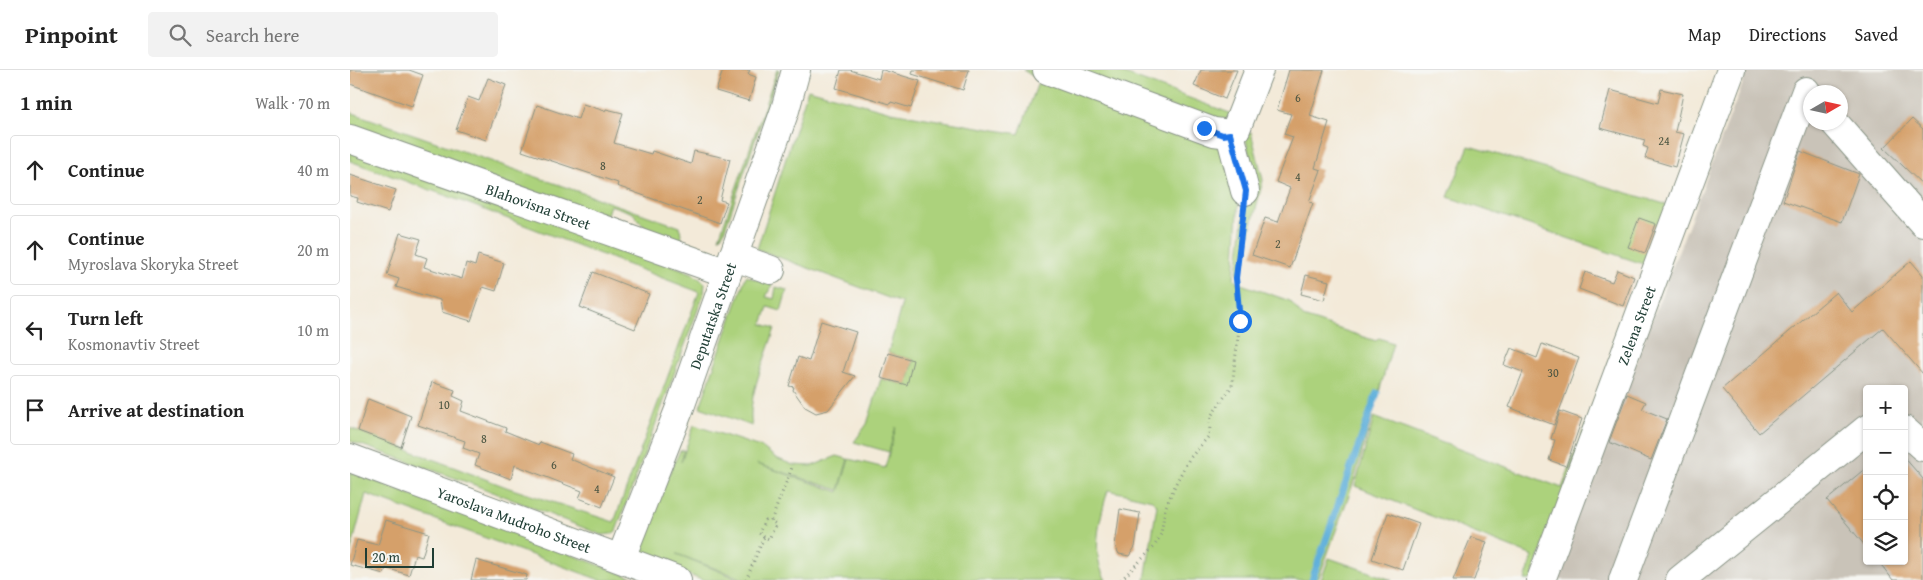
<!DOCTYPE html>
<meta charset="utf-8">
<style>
:root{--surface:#fff;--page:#f2f2f2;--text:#222;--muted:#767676;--line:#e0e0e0}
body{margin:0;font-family:"Gentium Book Plus",serif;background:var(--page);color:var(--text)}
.controls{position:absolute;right:15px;bottom:15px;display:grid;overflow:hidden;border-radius:5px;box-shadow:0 1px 4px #0004}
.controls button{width:45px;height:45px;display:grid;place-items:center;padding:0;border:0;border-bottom:1px solid var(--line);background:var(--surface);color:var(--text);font:25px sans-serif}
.compass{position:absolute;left:1453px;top:15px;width:45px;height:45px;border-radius:50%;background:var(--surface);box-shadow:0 1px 4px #0004;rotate:81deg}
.scale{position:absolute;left:15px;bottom:12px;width:69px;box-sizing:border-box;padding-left:5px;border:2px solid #1f3d34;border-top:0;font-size:14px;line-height:18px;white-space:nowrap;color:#1f3d34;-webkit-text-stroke:4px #f6f6f2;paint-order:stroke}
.stop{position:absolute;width:15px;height:15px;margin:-11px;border:4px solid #1a73e8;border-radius:50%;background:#fff}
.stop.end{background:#1a73e8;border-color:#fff;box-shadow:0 1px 5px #0008}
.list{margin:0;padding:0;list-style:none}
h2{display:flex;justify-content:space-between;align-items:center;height:65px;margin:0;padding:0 20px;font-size:21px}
h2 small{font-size:16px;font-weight:400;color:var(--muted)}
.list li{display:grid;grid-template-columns:32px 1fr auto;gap:15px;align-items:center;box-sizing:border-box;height:70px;margin:0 10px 10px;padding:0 10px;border:1px solid var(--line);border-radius:5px}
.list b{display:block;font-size:19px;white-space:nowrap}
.list p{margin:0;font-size:16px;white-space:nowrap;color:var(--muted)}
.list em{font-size:16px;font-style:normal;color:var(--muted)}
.icon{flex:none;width:28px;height:28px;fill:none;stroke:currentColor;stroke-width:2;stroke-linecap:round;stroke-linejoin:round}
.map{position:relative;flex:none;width:1573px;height:510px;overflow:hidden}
header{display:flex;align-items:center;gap:30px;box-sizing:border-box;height:70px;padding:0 25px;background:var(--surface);border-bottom:1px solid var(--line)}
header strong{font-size:24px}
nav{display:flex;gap:28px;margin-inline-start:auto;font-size:18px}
.search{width:350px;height:45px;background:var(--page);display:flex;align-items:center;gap:12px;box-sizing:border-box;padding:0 18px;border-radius:5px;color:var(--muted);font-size:19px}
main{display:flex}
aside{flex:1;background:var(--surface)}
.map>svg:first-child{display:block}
.industrial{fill:#c9c3b8;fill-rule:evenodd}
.green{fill:#acd27c;stroke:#668858}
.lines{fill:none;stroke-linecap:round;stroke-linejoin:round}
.stream{stroke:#61b0db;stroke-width:7}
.building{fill:#d5a06a}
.minor-casing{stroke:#899486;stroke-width:30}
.path{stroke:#899486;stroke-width:3;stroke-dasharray:1 4;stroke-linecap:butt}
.minor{stroke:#fff;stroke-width:28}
.route{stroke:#1a73e8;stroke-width:6}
.labels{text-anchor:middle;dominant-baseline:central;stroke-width:4.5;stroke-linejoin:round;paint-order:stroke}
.number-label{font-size:12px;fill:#4c5642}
.street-label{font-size:15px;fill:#1f3d34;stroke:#f6f6f2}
</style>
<header>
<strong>Pinpoint</strong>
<div class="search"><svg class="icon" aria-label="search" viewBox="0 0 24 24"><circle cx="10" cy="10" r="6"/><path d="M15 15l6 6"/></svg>Search here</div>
<nav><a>Map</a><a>Directions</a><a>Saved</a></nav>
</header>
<main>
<aside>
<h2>1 min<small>Walk · 70 m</small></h2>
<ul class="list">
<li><svg class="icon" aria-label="ahead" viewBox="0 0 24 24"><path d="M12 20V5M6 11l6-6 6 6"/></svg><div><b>Continue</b></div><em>40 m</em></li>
<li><svg class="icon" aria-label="ahead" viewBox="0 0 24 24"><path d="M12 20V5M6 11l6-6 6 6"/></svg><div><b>Continue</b><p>Myroslava Skoryka Street</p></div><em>20 m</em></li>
<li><svg class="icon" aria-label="left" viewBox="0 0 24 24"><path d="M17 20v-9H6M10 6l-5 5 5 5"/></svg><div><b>Turn left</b><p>Kosmonavtiv Street</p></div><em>10 m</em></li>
<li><svg class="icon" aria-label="arrive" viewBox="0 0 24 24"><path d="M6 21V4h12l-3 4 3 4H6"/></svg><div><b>Arrive at destination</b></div></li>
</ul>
</aside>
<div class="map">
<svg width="1573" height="510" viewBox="0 0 1573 510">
<rect width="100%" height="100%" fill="#f6f6f2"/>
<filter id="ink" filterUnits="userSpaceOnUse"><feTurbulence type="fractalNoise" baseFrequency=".02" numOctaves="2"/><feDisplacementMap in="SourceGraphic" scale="10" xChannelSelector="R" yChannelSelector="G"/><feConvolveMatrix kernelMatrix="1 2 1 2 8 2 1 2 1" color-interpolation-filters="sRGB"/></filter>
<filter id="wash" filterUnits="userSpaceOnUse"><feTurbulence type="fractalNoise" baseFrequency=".0096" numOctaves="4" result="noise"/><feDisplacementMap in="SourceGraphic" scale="20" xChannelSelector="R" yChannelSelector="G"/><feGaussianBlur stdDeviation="1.12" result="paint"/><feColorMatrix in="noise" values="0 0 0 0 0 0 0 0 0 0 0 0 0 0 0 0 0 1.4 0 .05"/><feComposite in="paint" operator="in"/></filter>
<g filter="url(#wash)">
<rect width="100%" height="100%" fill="#f3ead9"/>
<!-- industrial -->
<path class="industrial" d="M1398,0H1573V510H1202ZM1460,22H1490V52H1460ZM1517,319H1554V491H1517Z"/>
<!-- green -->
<g class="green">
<polygon points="427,0 429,0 374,162 369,168"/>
<path d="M673,0H684L858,69L874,82L889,125L884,208L888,213L940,231L953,247L1026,271L1029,268L1043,273L1003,414L968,510H795L807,435L802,430L758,420C750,448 740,484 756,510H396L327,484L391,510H352L294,487L289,474L293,458L330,381L334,380L331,392L344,355L413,378L426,388L443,395L462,396L487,386L498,389L489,420L407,394L489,422L499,389L535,398L546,357L539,382L504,372L517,354L531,309L557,315L564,290L538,283L552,233L407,179L458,19L541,42L669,64L689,10Z"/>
<polygon points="713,0 764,0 885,45 870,53"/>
<polygon points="0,42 330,157 332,174 299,163 283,143 260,135 257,144 253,146 0,61"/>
<polygon points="901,62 913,110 889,206 887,202 894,143 906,114 896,70 899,63"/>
<polygon points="0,75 342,203 355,213 354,223 266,461 261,464 252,465 125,415 0,371 0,358 159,418 264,452 349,222 122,135 0,91"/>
<polygon points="1119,76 1318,135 1181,510 1175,510 1183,486 1005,416 1024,347 1212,418 1296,195 1098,127"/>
<path d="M396,206L422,215L416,227L424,229L426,217L437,220L431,241L418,237L412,254L425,258C417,285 396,329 402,356L350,337Z"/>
<polygon points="0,402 289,510 250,510 16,424 0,484"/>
<polygon points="979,488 1042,510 971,510"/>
</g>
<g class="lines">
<!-- stream -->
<polyline class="stream" points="962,510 1027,323"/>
</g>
<g id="blocks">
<!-- building -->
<g class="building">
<polygon points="0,0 59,0 73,5 62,36 0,14"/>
<polygon points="373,0 400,0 398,4 406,7 399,31 366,21"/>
<polygon points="491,0 500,0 529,9 531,0 533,0 570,11 561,38 541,32 540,34 486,18"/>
<polygon points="563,0 619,0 613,20 562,4"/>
<polygon points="851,0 887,0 875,29 844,16"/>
<polygon points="939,0 974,0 960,46 979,52 965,98 971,100 959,132 963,133 940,198 902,185 915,148 928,152 940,118 926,112 943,67 934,64 941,44 927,40"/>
<polygon points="138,8 156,15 136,70 106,60 118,27 129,31"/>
<polygon points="1311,19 1333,24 1325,62 1334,64 1325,97 1295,88 1298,78 1293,76 1295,70 1250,58 1260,20 1308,33"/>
<polygon points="233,34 255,41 256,39 273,43 264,73 301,84 302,81 341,94 344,81 380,89 370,130 377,132 370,153 267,116 268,113 172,81 187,35 228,49"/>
<polygon points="1562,49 1573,59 1573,115 1534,78"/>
<polygon points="1450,81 1509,104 1492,152 1433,131"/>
<polygon points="0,105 46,120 38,142 7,132 8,128 0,126"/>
<polygon points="1289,148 1306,154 1295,183 1278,177"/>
<polygon points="50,163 71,169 66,184 77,188 74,197 112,209 116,193 125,196 128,185 154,193 146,221 133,217 121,251 92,242 90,230 46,217 49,209 37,205"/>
<polygon points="1561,191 1573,205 1573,304 1533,258 1409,363 1372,319 1486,222 1502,242"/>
<polygon points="1267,200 1284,207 1273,236 1229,219 1235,202 1262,212"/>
<polygon points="243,202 299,224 285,259 230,237"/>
<polygon points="956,205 979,211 974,230 951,224"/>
<polygon points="471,251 506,262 493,302 505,306 478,340 466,343 455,337 443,320 444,317 439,316 448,287 459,291"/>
<polygon points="1192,274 1229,288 1204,355 1159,337 1173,302 1154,295 1161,278 1187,288"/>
<polygon points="538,283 563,290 557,315 531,308"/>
<polygon points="82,312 105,320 103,326 114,331 111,341 156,358 155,361 189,375 190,372 222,384 220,389 264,407 252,437 229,428 232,421 165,395 161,409 125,395 129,384 113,378 115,371 68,355"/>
<polygon points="1277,324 1296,332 1292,339 1317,349 1301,390 1259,372"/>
<polygon points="18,329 61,346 51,377 8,361"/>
<polygon points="1210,341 1232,349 1216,396 1199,390 1205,370 1201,369"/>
<polygon points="1554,387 1573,409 1573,510 1543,510 1528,491 1554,491"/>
<polygon points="1517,397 1517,478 1477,430"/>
<polygon points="770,439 790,443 785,477 779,486 769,484 765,476"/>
<polygon points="1038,443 1069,454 1053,500 1022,489"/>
<polygon points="36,450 79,463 72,487 65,485 59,505 36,498 34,504 0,495 7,470 28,475"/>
<polygon points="1121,467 1137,472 1124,510 1103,510"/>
<polygon points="126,490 177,505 176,510 121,510"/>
</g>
</g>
</g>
<g filter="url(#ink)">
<use href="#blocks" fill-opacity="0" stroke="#899486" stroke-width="1"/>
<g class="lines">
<defs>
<g id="minor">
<polyline points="697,0 864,62 880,64"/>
<polyline points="1484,52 1573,153"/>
<path id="s1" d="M0,69L377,203"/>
<polyline points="895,121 880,64 886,59 909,0"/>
<polyline points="383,186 421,200"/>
<polyline points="1554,360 1573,377"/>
<path id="s2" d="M0,388L327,510"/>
<path id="s3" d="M271,488L329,340L435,40L446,0"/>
<path id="s4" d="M1191,510L1381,0"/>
<polyline points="1273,510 1456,21"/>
<polyline points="1330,510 1517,359"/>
</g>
</defs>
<!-- minor casing -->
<use href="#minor" class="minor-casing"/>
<!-- path -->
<g class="path">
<polyline points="414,467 409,463 415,450 421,451"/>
<polyline points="396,510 414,467 419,469 426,454 421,451 443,395"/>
<polyline points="771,510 804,477 811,464 815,439 826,413 839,389 859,366 861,346 882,316 890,251 886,208 892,144"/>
</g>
<!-- minor -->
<use href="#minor" class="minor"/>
</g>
</g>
<g class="lines" filter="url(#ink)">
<!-- route -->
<polyline class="route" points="854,58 873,65 880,64 896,121 886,208 890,251"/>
</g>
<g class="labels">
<!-- number labels -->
<g class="number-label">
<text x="948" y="27">6</text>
<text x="1314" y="70">24</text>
<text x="253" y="95">8</text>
<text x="948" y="106">4</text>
<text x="350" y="129">2</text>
<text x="928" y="173">2</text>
<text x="1203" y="302">30</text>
<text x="94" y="334">10</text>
<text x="134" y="368">8</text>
<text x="204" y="394">6</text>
<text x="247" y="418">4</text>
</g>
<!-- street labels -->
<g class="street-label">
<text stroke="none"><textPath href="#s1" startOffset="200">Blahovisna Street</textPath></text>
<text stroke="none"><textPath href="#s3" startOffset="259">Deputatska Street</textPath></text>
<text stroke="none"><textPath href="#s4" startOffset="272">Zelena Street</textPath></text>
<text stroke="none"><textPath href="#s2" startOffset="175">Yaroslava Mudroho Street</textPath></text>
</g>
</g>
</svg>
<div class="controls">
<button>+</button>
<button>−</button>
<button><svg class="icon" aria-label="locate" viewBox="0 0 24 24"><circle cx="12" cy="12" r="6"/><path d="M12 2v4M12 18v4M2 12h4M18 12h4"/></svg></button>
<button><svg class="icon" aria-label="layers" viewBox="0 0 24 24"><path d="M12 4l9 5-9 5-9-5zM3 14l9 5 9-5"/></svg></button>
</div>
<svg class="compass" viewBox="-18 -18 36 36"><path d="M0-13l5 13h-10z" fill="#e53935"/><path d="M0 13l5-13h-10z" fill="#767676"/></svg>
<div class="scale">20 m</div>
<div class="stop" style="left:890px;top:251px"></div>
<div class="stop end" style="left:854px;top:58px"></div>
</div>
</main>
